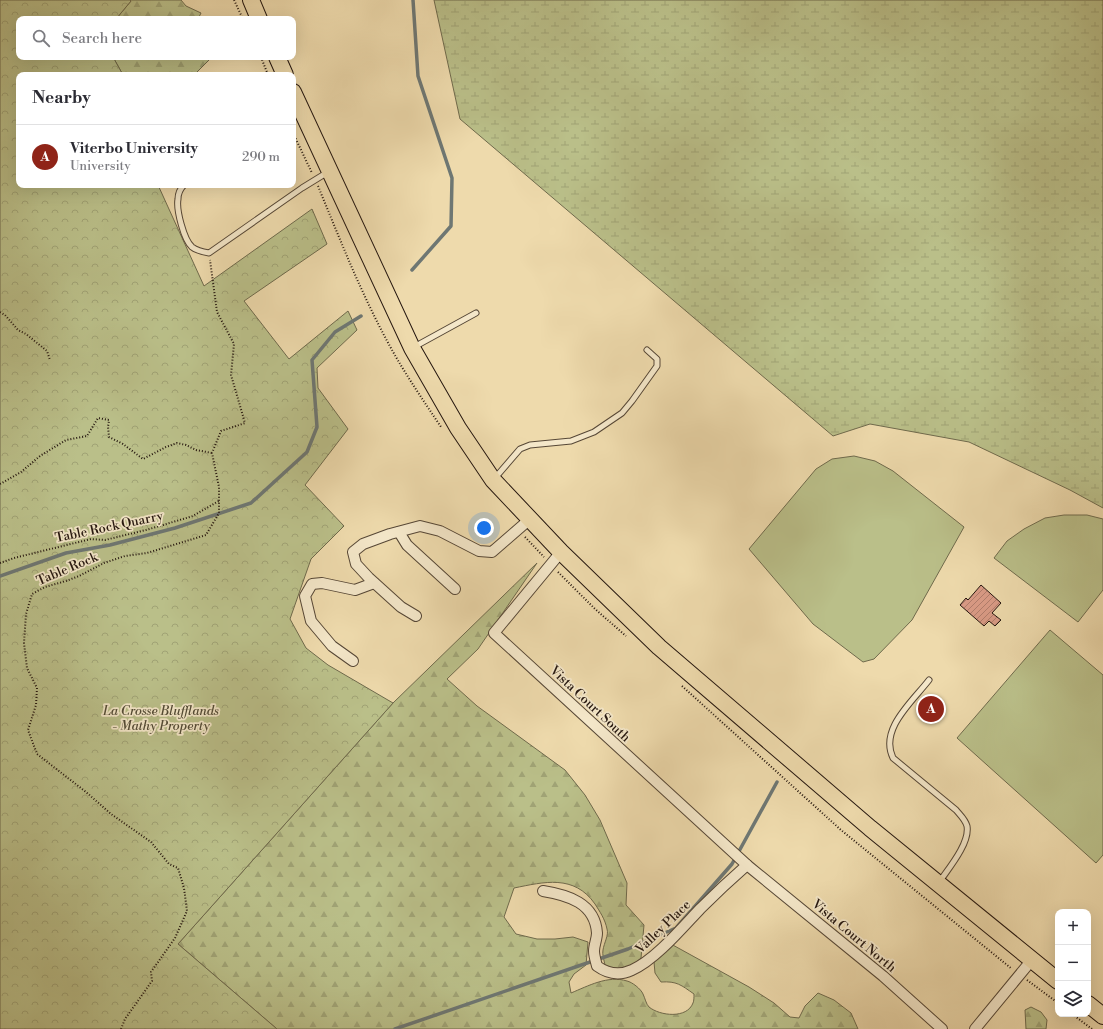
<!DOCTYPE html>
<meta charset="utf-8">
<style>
:root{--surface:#fff;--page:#f2f2f3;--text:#2b2b33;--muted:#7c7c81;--line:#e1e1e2;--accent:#8f2418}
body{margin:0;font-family:"Libre Bodoni",serif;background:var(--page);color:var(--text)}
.controls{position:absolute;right:12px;bottom:12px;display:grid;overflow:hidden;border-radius:8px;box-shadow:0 4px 16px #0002}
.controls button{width:36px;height:36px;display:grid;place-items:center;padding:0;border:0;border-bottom:1px solid var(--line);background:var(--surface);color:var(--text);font:20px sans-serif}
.you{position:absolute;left:484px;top:528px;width:14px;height:14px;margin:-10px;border:3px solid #fff;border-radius:50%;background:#1a73e8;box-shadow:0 0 0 6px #1a73e833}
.badge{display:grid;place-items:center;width:26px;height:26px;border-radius:50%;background:var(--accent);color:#fff;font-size:13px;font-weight:700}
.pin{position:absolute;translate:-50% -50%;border:2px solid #fff;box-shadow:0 1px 4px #0006}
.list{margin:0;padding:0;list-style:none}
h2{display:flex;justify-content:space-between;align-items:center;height:52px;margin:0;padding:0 16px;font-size:17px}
h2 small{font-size:13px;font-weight:400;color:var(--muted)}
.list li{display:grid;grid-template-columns:26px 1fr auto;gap:12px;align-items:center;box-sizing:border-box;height:64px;padding:0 16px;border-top:1px solid var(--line)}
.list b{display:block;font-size:15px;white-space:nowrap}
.list p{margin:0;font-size:13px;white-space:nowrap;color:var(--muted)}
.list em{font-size:13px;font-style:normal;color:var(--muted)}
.icon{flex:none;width:22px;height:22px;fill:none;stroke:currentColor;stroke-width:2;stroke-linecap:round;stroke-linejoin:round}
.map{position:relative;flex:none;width:1103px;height:1029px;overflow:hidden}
.search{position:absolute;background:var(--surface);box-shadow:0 4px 16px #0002;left:16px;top:16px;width:280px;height:44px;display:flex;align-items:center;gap:10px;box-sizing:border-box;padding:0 14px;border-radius:8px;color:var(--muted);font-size:15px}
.panel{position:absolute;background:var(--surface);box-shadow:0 4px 16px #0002;left:16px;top:72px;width:280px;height:116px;border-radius:8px}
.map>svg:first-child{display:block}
.grass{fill:#babf89;stroke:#6f6a4c}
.forest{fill:url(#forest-firs);stroke:#6f6a4c}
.wetland{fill:url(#wetland-marsh);stroke:#6f6a4c}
.park{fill:url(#park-crowns);stroke:#6f6a4c}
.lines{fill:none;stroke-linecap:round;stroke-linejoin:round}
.stream{stroke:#6e7773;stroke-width:3.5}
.building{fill:url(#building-hatch);stroke:#24160f}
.lane-casing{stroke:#564736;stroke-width:7}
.street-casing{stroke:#564736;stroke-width:12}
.primary-casing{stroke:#24160f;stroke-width:18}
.path{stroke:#24160f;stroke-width:2;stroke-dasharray:1 2;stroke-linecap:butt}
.lane{stroke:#f4e7c9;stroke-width:5}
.street{stroke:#f4e7c9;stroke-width:10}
.primary{stroke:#eedaac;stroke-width:16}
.labels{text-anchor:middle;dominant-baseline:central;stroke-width:3.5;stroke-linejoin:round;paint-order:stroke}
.street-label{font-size:13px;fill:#24160f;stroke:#f4e7c9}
.park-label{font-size:13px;font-style:italic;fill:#514934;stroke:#f4e7c9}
</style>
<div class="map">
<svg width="1103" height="1029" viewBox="0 0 1103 1029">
<defs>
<pattern id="forest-firs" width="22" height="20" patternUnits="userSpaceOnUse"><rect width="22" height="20" fill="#babf89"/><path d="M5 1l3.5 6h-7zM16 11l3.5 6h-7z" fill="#a0a375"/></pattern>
<pattern id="wetland-marsh" width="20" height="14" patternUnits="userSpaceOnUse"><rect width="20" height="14" fill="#babf89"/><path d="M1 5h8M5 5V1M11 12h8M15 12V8" fill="none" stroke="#a0a375"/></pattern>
<pattern id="park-crowns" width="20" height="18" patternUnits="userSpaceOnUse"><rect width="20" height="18" fill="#babf89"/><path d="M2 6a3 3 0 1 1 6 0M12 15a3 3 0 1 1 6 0" fill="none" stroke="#a0a375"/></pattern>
<pattern id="building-hatch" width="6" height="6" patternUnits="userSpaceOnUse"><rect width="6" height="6" fill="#da9b86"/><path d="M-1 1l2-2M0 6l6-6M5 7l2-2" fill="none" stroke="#b17d6c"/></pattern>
</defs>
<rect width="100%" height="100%" fill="#eedaac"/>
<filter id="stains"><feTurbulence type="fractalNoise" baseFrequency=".005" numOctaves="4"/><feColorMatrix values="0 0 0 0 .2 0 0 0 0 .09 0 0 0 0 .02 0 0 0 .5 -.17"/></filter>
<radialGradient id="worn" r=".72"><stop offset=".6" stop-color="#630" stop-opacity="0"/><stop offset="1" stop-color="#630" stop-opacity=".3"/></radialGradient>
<!-- grass -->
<g class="grass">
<polygon points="854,456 875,461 893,471 964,527 912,620 874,659 863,662 813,624 749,549 816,469 832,459"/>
<polygon points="1064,515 1087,515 1103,519 1103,590 1078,622 994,558 1007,541 1024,529 1045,518"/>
<polygon points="1050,630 1103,675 1103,855 1096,863 957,738"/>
</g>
<!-- forest -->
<g class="forest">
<polygon points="130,0 181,0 186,6 201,13 198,19 116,19 131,1"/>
<polygon points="113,57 212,57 194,75 123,75"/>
<path d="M537,563L478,649L447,679L477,706L565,770L585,795L600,820L627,883L626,905L644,925L641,958L631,967L611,970L605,965C604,960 602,954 603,950C604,943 609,935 607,929C605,919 600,912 595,904C574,874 544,882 514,888L504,917L516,934L537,939H555L573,937L588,942L586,965L574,974L569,982L571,993C588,986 608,975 627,981C632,982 641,989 643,994C645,998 646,1004 649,1007C660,1016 687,1019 693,1003C694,1001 694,997 694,994C681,985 677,981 661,982L655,973L654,962L671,944L749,987L774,1003L790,1017L799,1018L805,1006L818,993L834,1000L851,1013L858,1029H277L178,944L393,703Z"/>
<polygon points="1031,1007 1041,1012 1047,1020 1046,1029 1026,1029 1025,1010"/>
</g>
<!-- wetland -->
<polygon class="wetland" points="434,0 1103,0 1103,508 1070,490 969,442 870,424 833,436 460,119"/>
<!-- park -->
<polygon class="park" points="0,0 130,0 131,1 116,19 19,19 19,57 113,57 123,75 19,75 19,185 158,185 204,286 312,209 327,244 244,301 289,359 348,311 357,330 317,368 318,388 348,429 305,485 344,526 311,559 290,619 306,648 328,665 393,703 178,944 277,1029 0,1029"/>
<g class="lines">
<!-- stream -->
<g class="stream">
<polyline points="412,270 451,226 452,178 418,76 413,0"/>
<polyline points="0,576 66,553 110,545 175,528 251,503 307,452 317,427 312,360 335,332 361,316"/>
<polyline points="395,1029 628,949 676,928 732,864 777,782"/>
</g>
</g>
<!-- building -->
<polygon class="building" points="981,585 1001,603 992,613 1001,620 995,626 989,621 984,626 960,605 966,598 968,600"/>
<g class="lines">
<defs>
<g id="lane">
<path d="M184,185C180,189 178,194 178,199C176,210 184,240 192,247C197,251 203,252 209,253L302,188L328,172"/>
<polyline points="414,347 476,313"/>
<polyline points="495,478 520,449 530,445 571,441 594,432 622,413 632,401 657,366 657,359 647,350"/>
<path d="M929,680C913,701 879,729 893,758L956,810C960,815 965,819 967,826C970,843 949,868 940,881"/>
</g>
<g id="street">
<polyline points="399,532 407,545 455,589"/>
<polyline points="561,552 494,633 747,865 883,976 942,1029"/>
<polyline points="416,616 401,607 369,578 356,564 353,552 363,544 390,534 420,526 440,531 479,551 492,552 530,519"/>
<polyline points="353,661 332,646 311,621 305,596 312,584 322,583 355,590 374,583"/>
<path d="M543,891C568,895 595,903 597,933C597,939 594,945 594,951C594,956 596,962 597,966C608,974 619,976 632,970C655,960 682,928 700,909C715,894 731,879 747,865"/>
<polyline points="975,1029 1031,961"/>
</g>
<g id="primary">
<polyline points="251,0 259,19"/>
<polyline points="277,57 285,75"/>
<polyline points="293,92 412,348 458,428 493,480 561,552 659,647 870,828 1058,981"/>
<polyline points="1088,1004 1103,1016"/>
</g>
</defs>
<!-- lane casing -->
<use href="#lane" class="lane-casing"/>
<!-- street casing -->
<use href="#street" class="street-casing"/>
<!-- primary casing -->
<use href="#primary" class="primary-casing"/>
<!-- path -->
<g class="path">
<polyline points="234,0 243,19"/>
<polyline points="261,57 268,75"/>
<polyline points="293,133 312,173"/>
<path d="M318,186C339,237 359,288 385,337C401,368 421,397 441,427"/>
<polyline points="0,312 5,315 18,330 26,334 47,351 50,360"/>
<polyline points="0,484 21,472 40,456 66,440 87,436 98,418 109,420 108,427 109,437 123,444 143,459 166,447 177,443 186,445 196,450 212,453"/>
<polyline points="525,537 544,557"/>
<polyline points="0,563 14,558 91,539 105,540 146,530 193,516 219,501"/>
<polyline points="558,572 595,609 626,636"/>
<polyline points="682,686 841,830 1012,969"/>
<polyline points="1027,980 1058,1003"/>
<polyline points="1072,1014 1092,1029"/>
<polyline points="121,1029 125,1019 152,981 151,972 175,938 187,911 184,888 178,868 169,864 151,842 111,814 86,792 37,754 28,730 36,705 37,688 27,668 24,643 26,614 32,594 45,587 66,581 79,576 104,563 125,556 147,553 206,535 219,513 219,487 212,453 221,431 245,423 231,375 234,344 217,312 210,260"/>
</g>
<!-- lane -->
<use href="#lane" class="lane"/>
<!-- street -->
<use href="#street" class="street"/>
<!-- primary -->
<use href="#primary" class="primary"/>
</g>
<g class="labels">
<!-- street labels -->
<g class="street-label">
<text transform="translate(109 527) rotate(-12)">Table Rock Quarry</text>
<text transform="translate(67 569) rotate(-23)">Table Rock</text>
<text transform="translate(590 704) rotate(43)">Vista Court South</text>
<text transform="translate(663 927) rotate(-44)">Valley Place</text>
<text transform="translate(854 936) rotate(40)">Vista Court North</text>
</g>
<!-- park labels -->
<g class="park-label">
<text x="161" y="711">La Crosse Blufflands<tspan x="161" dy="15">- Mathy Property</tspan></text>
</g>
</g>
<rect width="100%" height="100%" filter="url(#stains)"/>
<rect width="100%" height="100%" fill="url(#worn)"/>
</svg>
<div class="controls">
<button>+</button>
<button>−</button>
<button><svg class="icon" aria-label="layers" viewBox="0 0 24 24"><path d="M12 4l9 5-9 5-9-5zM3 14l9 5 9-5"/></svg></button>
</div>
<div class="you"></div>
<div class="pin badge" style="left:931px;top:709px">A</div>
<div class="search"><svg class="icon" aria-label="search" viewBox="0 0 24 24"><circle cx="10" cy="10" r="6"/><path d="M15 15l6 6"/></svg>Search here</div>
<section class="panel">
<h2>Nearby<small></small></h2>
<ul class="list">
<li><span class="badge">A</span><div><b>Viterbo University</b><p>University</p></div><em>290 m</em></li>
</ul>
</section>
</div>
